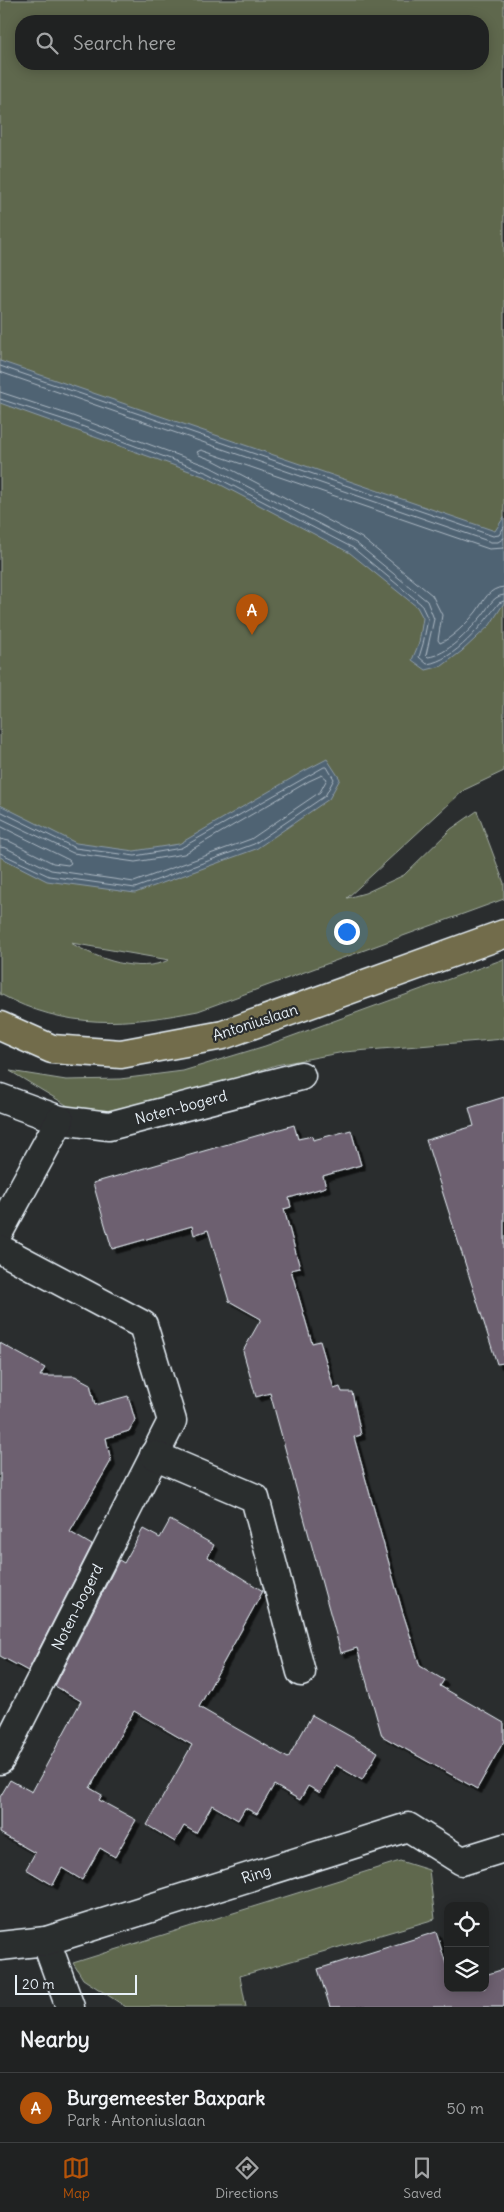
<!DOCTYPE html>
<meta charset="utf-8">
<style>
:root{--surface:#202222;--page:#2d2f2f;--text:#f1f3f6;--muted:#a2a4a5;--line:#3d3f40;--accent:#b45309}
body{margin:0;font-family:Delius,sans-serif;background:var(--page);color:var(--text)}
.controls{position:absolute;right:15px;bottom:15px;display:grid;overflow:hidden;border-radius:10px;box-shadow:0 2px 12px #0003}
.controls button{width:45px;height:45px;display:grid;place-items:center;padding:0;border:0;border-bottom:1px solid var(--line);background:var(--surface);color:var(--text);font:25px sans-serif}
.scale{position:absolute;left:15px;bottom:12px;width:122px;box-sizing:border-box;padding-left:5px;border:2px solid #e8f1f8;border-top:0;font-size:14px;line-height:18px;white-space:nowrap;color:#e8f1f8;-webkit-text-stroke:4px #2a2d2e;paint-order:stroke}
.you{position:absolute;left:346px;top:931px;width:18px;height:18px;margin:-12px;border:4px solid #fff;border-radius:50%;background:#1a73e8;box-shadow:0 0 0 8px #1a73e833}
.badge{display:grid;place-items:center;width:32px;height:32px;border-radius:50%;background:var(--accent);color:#fff;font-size:16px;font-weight:700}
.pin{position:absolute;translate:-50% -41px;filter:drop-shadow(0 1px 2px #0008)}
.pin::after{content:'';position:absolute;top:26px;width:18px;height:15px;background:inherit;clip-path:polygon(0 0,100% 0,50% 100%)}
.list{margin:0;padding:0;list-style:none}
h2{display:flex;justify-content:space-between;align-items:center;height:65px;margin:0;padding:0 20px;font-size:21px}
h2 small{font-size:16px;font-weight:400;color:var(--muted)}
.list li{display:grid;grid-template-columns:32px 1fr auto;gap:15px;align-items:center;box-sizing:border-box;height:70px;padding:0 20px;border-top:1px solid var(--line)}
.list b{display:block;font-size:19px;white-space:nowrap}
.list p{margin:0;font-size:16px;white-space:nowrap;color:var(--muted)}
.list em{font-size:16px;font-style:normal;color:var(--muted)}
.icon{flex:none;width:28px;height:28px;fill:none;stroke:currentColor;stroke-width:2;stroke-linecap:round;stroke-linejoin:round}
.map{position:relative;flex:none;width:504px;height:2007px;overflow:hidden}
.search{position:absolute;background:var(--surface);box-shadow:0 2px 12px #0003;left:15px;right:15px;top:15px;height:55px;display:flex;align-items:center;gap:12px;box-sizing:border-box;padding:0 18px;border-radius:20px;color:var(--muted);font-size:19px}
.sheet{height:135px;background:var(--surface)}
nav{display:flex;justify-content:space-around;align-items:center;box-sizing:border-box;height:70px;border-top:1px solid var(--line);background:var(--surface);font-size:14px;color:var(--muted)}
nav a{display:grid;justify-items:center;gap:2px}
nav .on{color:var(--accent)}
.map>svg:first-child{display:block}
.green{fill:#5e674e;stroke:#a3aca3;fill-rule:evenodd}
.water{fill:#506373;stroke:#8d9ca8}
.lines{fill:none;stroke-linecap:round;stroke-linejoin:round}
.shore{stroke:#abb8c3;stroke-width:1}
.building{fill:#6d616f;stroke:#e8f1f8;filter:url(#shadow)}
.minor-casing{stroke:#e8f1f8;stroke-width:31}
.major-casing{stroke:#e8f1f8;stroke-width:31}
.minor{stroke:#2a2d2e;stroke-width:28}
.major{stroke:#726c4b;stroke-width:28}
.labels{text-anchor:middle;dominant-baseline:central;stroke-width:4.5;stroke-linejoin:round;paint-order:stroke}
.street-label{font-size:15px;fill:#e8f1f8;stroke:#2a2d2e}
</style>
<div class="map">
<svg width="504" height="2007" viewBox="0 0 504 2007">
<defs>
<filter id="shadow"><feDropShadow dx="4.5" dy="4.5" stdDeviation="0" flood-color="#0009"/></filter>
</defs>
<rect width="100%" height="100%" fill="#2a2d2e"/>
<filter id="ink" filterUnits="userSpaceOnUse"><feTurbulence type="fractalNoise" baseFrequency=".02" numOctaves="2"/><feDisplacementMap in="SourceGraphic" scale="10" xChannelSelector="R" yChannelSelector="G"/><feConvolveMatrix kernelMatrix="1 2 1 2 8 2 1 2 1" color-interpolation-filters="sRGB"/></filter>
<g filter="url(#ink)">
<!-- green -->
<g class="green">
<path d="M0,0H504V771L464,790L347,898L365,893L404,875L451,829L477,811L504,883V899L198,1011C127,1025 66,1030 0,994ZM21,21H483V64H21ZM71,943L169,960C138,974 98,959 71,943Z"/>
<polygon points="504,959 504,1039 344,1052 276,1065 98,1124 10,1071 66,1080 120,1079 183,1071 265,1046"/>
<polygon points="400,1861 429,1870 435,1919 240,1976 246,2007 126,2007 83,1979 73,1963"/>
</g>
<!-- water -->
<g class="water">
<polygon points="0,361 495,531 504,517 504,603 490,625 462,651 442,666 426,670 412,660 419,643 423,618 417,607 350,553 206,477 0,403"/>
<polygon points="327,759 340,779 329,799 256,849 135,893 47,881 0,857 0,805 76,843 134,851 179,844 304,771"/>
</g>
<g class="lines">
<!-- shore -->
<g class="shore">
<polyline points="0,366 493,536 499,535 504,527"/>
<polyline points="0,372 491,542 498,542 504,538"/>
<path d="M0,392L70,415L210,467L356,543L427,601L434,619L426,655L428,657C447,655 468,632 480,618C488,610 491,596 504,595"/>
<path d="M0,399L68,421L208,473L353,548L421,604L428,619L423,644L419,657L427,664C455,660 482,625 499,603L504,601"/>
<path d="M504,548L489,549L201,450L197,452L199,455L215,461L362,538L432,595L442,615L438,640L440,643C451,639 468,622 476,612C484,601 488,588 504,587"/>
<polyline points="0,811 75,848 135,856 181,848 324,767 327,767 334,779 325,796 254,844 135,888 49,876 0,853"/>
<polyline points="0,818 73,853 135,862 184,854 309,781 322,775 327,779 320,792 251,839 134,882 51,870 6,848 0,847"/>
<polyline points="0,826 69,860 71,863 68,865 53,863 9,841 0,839"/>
</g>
</g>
<!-- building -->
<g class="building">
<polygon points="504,1097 504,1363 497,1364 426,1140 474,1126 469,1108"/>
<polygon points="294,1125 298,1139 312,1136 313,1140 351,1130 361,1165 323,1176 326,1187 289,1198 291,1207 284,1209 300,1268 291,1270 312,1343 320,1341 334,1389 340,1387 342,1392 352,1392 361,1435 354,1437 402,1610 420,1666 444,1680 440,1686 504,1723 504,1741 477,1789 382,1736 357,1648 341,1653 270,1393 256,1397 243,1351 261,1319 229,1301 208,1230 194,1235 192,1226 112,1249 93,1183"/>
<polygon points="0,1343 45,1368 40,1376 75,1376 90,1384 95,1405 128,1396 135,1420 129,1431 106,1438 111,1461 70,1532 92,1545 28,1671 0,1656"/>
<polygon points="170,1520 214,1545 208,1557 263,1591 199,1707 288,1758 312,1715 378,1752 362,1780 336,1765 320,1793 308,1786 300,1800 274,1785 257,1814 245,1808 238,1820 212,1805 196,1833 184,1826 175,1842 147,1825 192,1745 134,1711 90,1788 102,1795 99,1800 136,1820 115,1857 100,1848 82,1880 62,1868 53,1885 26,1869 35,1853 0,1833 0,1797 10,1780 32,1792 81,1701 55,1686 119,1560 124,1563 143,1529 160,1538"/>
<polygon points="436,1932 448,1970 448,1988 485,1988 485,1975 504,1969 504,2007 330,2007 318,1969"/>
</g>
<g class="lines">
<defs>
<g id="minor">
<polyline points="0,1098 60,1120 109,1126 301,1076"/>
<polyline points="0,1230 60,1120"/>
<polyline points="0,1249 143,1325 172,1421 0,1760"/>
<polyline points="154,1455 255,1498 301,1672"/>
<polyline points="46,1941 70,2007"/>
<polyline points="0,1946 46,1941 408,1827 462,1861 504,1848"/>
</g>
<polyline id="major" points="0,1026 52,1049 121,1054 223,1035 504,934"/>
</defs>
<!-- minor casing -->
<use href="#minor" class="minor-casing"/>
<!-- major casing -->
<use href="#major" class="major-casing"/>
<!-- minor -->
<use href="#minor" class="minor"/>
<!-- major -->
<use href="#major" class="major"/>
</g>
</g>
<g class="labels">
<!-- street labels -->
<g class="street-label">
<text transform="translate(255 1022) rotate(-18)">Antoniuslaan</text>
<text transform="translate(181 1107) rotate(-15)">Noten-bogerd</text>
<text transform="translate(77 1607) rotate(-63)">Noten-bogerd</text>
<text transform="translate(256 1874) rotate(-18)">Ring</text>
</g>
</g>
</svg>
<div class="controls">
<button><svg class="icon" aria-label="locate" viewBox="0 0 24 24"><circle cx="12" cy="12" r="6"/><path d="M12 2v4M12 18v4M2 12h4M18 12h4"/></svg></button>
<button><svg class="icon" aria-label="layers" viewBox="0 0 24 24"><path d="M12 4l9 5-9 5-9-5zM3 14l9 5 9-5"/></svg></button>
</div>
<div class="scale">20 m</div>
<div class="you"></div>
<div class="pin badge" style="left:252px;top:635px">A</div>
<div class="search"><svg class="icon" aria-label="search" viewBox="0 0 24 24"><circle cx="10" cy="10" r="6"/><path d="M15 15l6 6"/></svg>Search here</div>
</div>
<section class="sheet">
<h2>Nearby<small></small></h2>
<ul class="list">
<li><span class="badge">A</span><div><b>Burgemeester Baxpark</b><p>Park · Antoniuslaan</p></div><em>50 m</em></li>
</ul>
</section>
<nav>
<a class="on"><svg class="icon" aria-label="map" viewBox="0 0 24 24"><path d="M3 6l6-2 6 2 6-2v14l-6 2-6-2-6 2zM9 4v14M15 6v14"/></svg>Map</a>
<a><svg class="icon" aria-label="directions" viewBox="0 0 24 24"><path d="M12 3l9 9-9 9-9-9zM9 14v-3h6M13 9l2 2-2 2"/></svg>Directions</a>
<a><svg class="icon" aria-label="saved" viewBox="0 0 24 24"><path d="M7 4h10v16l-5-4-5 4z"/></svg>Saved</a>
</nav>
